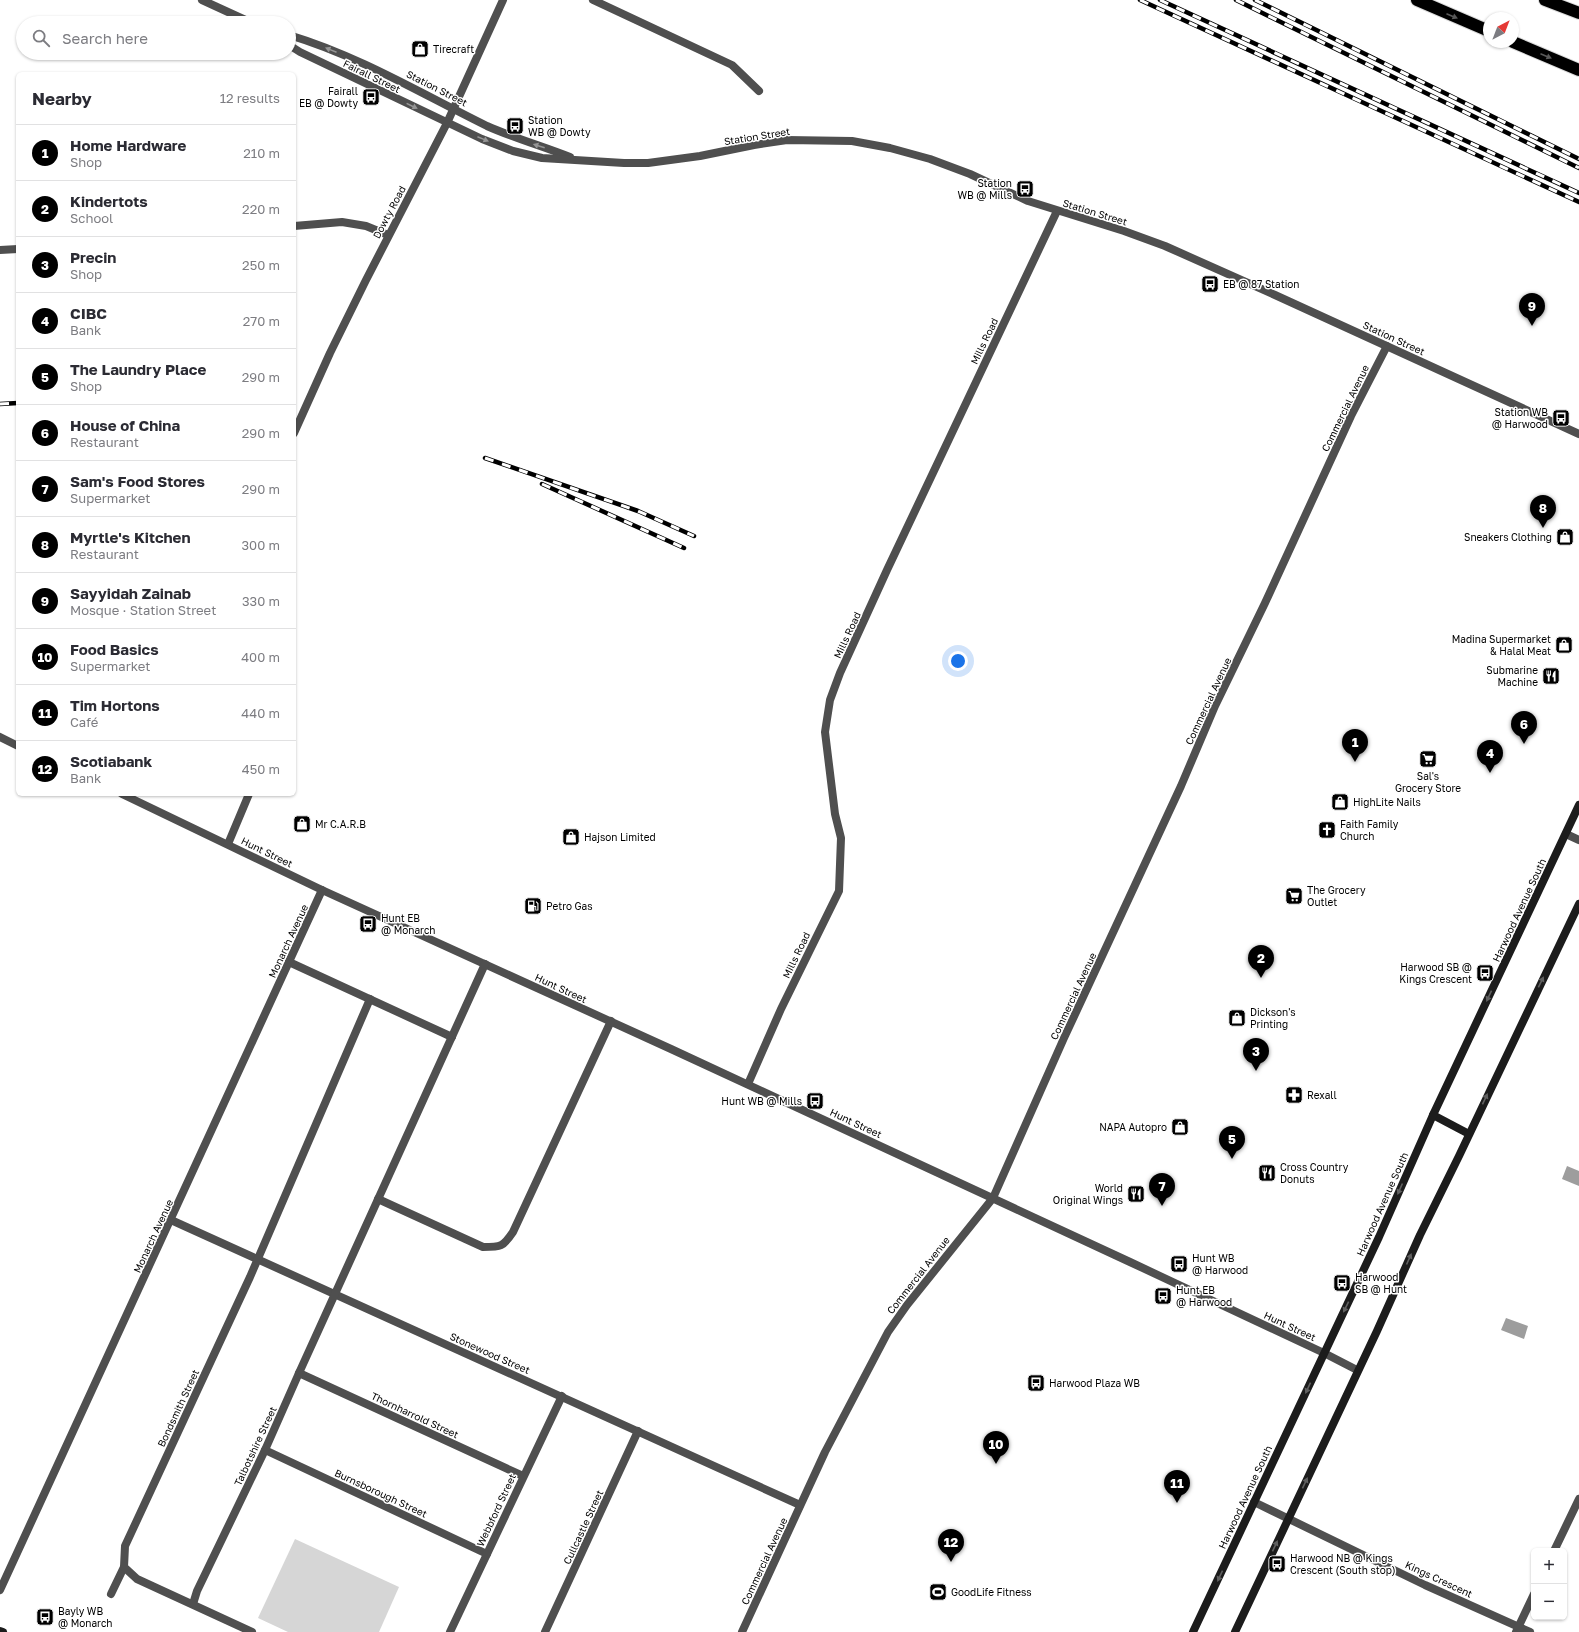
<!DOCTYPE html>
<meta charset="utf-8">
<style>
:root{--surface:#fff;--page:#f7f7f7;--text:#2b2b33;--muted:#7c7c81;--line:#e1e1e2;--accent:#000}
body{margin:0;font-family:"Golos Text",sans-serif;background:var(--page);color:var(--text)}
.controls{position:absolute;right:12px;bottom:12px;display:grid;overflow:hidden;border-radius:6px;box-shadow:0 1px 3px #0004}
.controls button{width:36px;height:36px;display:grid;place-items:center;padding:0;border:0;border-bottom:1px solid var(--line);background:var(--surface);color:var(--text);font:20px sans-serif}
.compass{position:absolute;left:1483px;top:12px;width:36px;height:36px;border-radius:50%;background:var(--surface);box-shadow:0 1px 3px #0004;rotate:42deg}
.you{position:absolute;left:958px;top:661px;width:14px;height:14px;margin:-10px;border:3px solid #fff;border-radius:50%;background:#1a73e8;box-shadow:0 0 0 6px #1a73e833}
.badge{display:grid;place-items:center;width:26px;height:26px;border-radius:50%;background:var(--accent);color:#fff;font-size:13px;font-weight:700}
.pin{position:absolute;translate:-50% -33px;filter:drop-shadow(0 1px 2px #0008)}
.pin::after{content:'';position:absolute;top:21px;width:14px;height:12px;background:inherit;clip-path:polygon(0 0,100% 0,50% 100%)}
.list{margin:0;padding:0;list-style:none}
h2{display:flex;justify-content:space-between;align-items:center;height:52px;margin:0;padding:0 16px;font-size:17px}
h2 small{font-size:13px;font-weight:400;color:var(--muted)}
.list li{display:grid;grid-template-columns:26px 1fr auto;gap:12px;align-items:center;box-sizing:border-box;height:56px;padding:0 16px;border-top:1px solid var(--line)}
.list b{display:block;font-size:15px;white-space:nowrap}
.list p{margin:0;font-size:13px;white-space:nowrap;color:var(--muted)}
.list em{font-size:13px;font-style:normal;color:var(--muted)}
.icon{flex:none;width:22px;height:22px;fill:none;stroke:currentColor;stroke-width:2;stroke-linecap:round;stroke-linejoin:round}
.map{position:relative;flex:none;width:1579px;height:1632px;overflow:hidden}
.search{position:absolute;background:var(--surface);box-shadow:0 1px 3px #0004;left:16px;top:16px;width:280px;height:44px;display:flex;align-items:center;gap:10px;box-sizing:border-box;padding:0 14px;border-radius:22px;color:var(--muted);font-size:15px}
.panel{position:absolute;background:var(--surface);box-shadow:0 1px 3px #0004;left:16px;top:72px;width:280px;height:724px;border-radius:6px}
.map>svg:first-child{display:block}
.green{fill:#d6d6d6}
.water{fill:#9d9d9d}
.lines{fill:none;stroke-linecap:round;stroke-linejoin:round}
.motorway-casing{stroke:#dbdbdb;stroke-width:14}
.minor{stroke:#4f4f4f;stroke-width:8}
.tertiary{stroke:#4f4f4f;stroke-width:8}
.secondary{stroke:#1c1c1c;stroke-width:8}
.motorway{stroke:#000;stroke-width:12}
.rail-casing{stroke:#000;stroke-width:4.5}
.rail{stroke:#fff;stroke-width:3;stroke-dasharray:9;stroke-linecap:butt}
.oneway{fill:#595959}
.oneway2{fill:#959595}
.oneway3{fill:#606060}
.labels{text-anchor:middle;dominant-baseline:central;stroke-width:3;stroke-linejoin:round;paint-order:stroke}
.poi-label{font-size:10px;fill:#000;stroke:#fff;text-anchor:start}
.street-label{font-size:10px;fill:#000;stroke:#fff}
</style>
<div class="map">
<svg width="1579" height="1632" viewBox="0 0 1579 1632">
<rect width="100%" height="100%" fill="#fff"/>
<!-- green -->
<polygon class="green" points="295,1539 399,1587 379,1632 288,1632 258,1618"/>
<!-- water -->
<g class="water">
<polygon points="1567,1166 1579,1171 1579,1186 1562,1179"/>
<polygon points="1506,1318 1528,1326 1524,1339 1501,1330"/>
</g>
<g class="lines">
<defs>
<g id="motorway">
<polyline points="1417,0 1489,31"/>
<polyline points="1545,0 1579,13"/>
<polyline points="1513,42 1579,70"/>
</g>
</defs>
<!-- motorway casing -->
<use href="#motorway" class="motorway-casing"/>
<!-- minor -->
<g class="minor">
<polyline points="593,0 732,65 759,91"/>
<polyline points="294,226 342,222 366,226 388,235"/>
<polyline points="0,250 18,249"/>
<polyline points="294,433 330,353 366,280 447,123 503,0"/>
<polyline points="0,737 18,746"/>
<polyline points="122,794 322,890 671,1049 1130,1262 1324,1353 1357,1370"/>
<polyline points="1566,834 1579,840"/>
<polyline points="228,844 249,794"/>
<polyline points="289,962 452,1037"/>
<polyline points="748,1084 781,1009 839,891 841,838 835,814 825,732 830,700 840,673 887,570 1057,211"/>
<path d="M378,1199L483,1247C501,1247 503,1247 513,1232L611,1021"/>
<polyline points="171,1220 800,1505"/>
<polyline points="299,1373 523,1476"/>
<polyline points="265,1450 487,1554"/>
<polyline points="1254,1502 1425,1585 1530,1632"/>
<polyline points="1554,1551 1579,1499"/>
<polyline points="0,1590 322,890"/>
<polyline points="111,1594 124,1567"/>
<polyline points="193,1604 197,1591 265,1450 299,1373 485,964"/>
<polyline points="252,1632 137,1579 124,1567 125,1546 250,1277 370,999"/>
<polyline points="450,1632 562,1396"/>
<polyline points="545,1632 638,1431"/>
<polyline points="742,1632 825,1452 888,1332 907,1305 993,1198 1064,1038 1181,786 1215,706 1265,603 1351,416 1387,346"/>
<polyline points="1516,1632 1534,1594"/>
</g>
<!-- tertiary -->
<g class="tertiary">
<polyline points="202,0 252,23"/>
<path d="M289,35C359,56 422,94 487,126C514,138 542,146 570,157"/>
<polyline points="289,45 300,52 482,139 513,151 542,158 624,163 648,163 700,156 754,145 787,140 852,141 890,148 930,159 970,174 1028,201 1124,231 1165,246 1275,295 1579,434"/>
</g>
<!-- secondary -->
<g class="secondary">
<polyline points="1433,1115 1469,1134"/>
<polyline points="0,1631 3,1632"/>
<polyline points="1193,1632 1379,1237 1433,1115 1579,805"/>
<polyline points="1235,1632 1377,1331 1420,1235 1459,1156 1579,904"/>
</g>
<!-- motorway -->
<use href="#motorway" class="motorway"/>
<defs>
<g id="rail">
<polyline points="1140,0 1579,202"/>
<polyline points="1160,0 1579,193"/>
<polyline points="1236,0 1579,168"/>
<polyline points="1255,0 1579,159"/>
<polyline points="0,404 18,403"/>
<polyline points="485,458 638,511 694,536"/>
<polyline points="542,484 684,548"/>
</g>
</defs>
<!-- rail casing -->
<use href="#rail" class="rail-casing"/>
<!-- rail -->
<use href="#rail" class="rail"/>
</g>
<!-- one-way arrows -->
<defs><path id="oneway-solid" d="M-6-.8H1V-3.2L6.5 0L1 3.2V.8H-6Z"/></defs>
<g class="oneway">
<use href="#oneway-solid" transform="translate(1452 16) rotate(23)"/>
<use href="#oneway-solid" transform="translate(1546 56) rotate(23)"/>
</g>
<g class="oneway2">
<use href="#oneway-solid" transform="translate(331 50) rotate(-158)"/>
<use href="#oneway-solid" transform="translate(412 106) rotate(26)"/>
<use href="#oneway-solid" transform="translate(483 139) rotate(22)"/>
<use href="#oneway-solid" transform="translate(539 146) rotate(-162)"/>
</g>
<g class="oneway3">
<use href="#oneway-solid" transform="translate(1541 982) rotate(-64)"/>
<use href="#oneway-solid" transform="translate(1489 996) rotate(115)"/>
<use href="#oneway-solid" transform="translate(1485 1099) rotate(-65)"/>
<use href="#oneway-solid" transform="translate(1400 1189) rotate(114)"/>
<use href="#oneway-solid" transform="translate(1409 1259) rotate(-66)"/>
<use href="#oneway-solid" transform="translate(1346 1307) rotate(116)"/>
<use href="#oneway-solid" transform="translate(1308 1388) rotate(115)"/>
<use href="#oneway-solid" transform="translate(1305 1483) rotate(-65)"/>
<use href="#oneway-solid" transform="translate(1275 1546) rotate(-65)"/>
<use href="#oneway-solid" transform="translate(1220 1576) rotate(115)"/>
</g>
<!-- icons -->
<defs>
<symbol id="shop-square" viewBox="-11 -11 22 22"><rect x="-9" y="-9" width="18" height="18" rx="4" fill="#000" stroke="#fff"/><path d="M-5-2.5h2.3a2.7 3.5 0 0 1 5.4 0H5L5.5 6h-11ZM-1.5-2.5h3a1.5 2.3 0 0 0-3 0Z" fill="#fff"/></symbol>
<symbol id="bus-square" viewBox="-11 -11 22 22"><rect x="-9" y="-9" width="18" height="18" rx="4" fill="#000" stroke="#fff"/><path d="M-5-6H5V4H4V6H2V4H-2V6H-4V4H-5ZM-3.5-4V0h7V-4ZM-3.5 1.2v1.5H-2V1.2ZM2 1.2v1.5H3.5V1.2Z" fill="#fff"/></symbol>
<symbol id="restaurant-square" viewBox="-11 -11 22 22"><rect x="-9" y="-9" width="18" height="18" rx="4" fill="#000" stroke="#fff"/><path d="M-5-6h1v4h1v-4h1v4h1v-4h1v5L-1.5 .5V6h-2V.5L-5-1ZM5-6V6H3V1.5H1.5Q1.5-4 5-6Z" fill="#fff"/></symbol>
<symbol id="supermarket-square" viewBox="-11 -11 22 22"><rect x="-9" y="-9" width="18" height="18" rx="4" fill="#000" stroke="#fff"/><path d="M-6-5.5h2.5l.6 2H6L4.5 2H-2.5L-4.4-4H-6ZM-1.5 3.2a1.3 1.3 0 1 0 .1 0ZM3 3.2a1.3 1.3 0 1 0 .1 0Z" fill="#fff"/></symbol>
<symbol id="church-square" viewBox="-11 -11 22 22"><rect x="-9" y="-9" width="18" height="18" rx="4" fill="#000" stroke="#fff"/><path d="M-1.2-6h2.4v3.5h3.3v2.4h-3.3V6h-2.4V-.1h-3.3v-2.4h3.3Z" fill="#fff"/></symbol>
<symbol id="fuel-square" viewBox="-11 -11 22 22"><rect x="-9" y="-9" width="18" height="18" rx="4" fill="#000" stroke="#fff"/><path d="M-5.5-6h7V0h2V4h1.3V-2.5L3-4.5l.8-.8L6-3V5H2.5V1h-1V6h-7ZM-4.2-4.7v3.2H.2V-4.7Z" fill="#fff"/></symbol>
<symbol id="pharmacy-square" viewBox="-11 -11 22 22"><rect x="-9" y="-9" width="18" height="18" rx="4" fill="#000" stroke="#fff"/><path d="M-2-6h4v4h4v4h-4v4h-4v-4h-4v-4h4Z" fill="#fff"/></symbol>
<symbol id="stadium-square" viewBox="-11 -11 22 22"><rect x="-9" y="-9" width="18" height="18" rx="4" fill="#000" stroke="#fff"/><path d="M0-5a6.5 5 0 1 0 0 10a6.5 5 0 1 0 0-10ZM-3.5-1.8h7v3.6h-7Z" fill="#fff"/></symbol>
</defs>
<g fill-rule="evenodd">
<use href="#shop-square" x="410" y="39" width="20" height="20"/>
<use href="#bus-square" x="361" y="87" width="20" height="20"/>
<use href="#bus-square" x="505" y="116" width="20" height="20"/>
<use href="#bus-square" x="1015" y="179" width="20" height="20"/>
<use href="#bus-square" x="1200" y="274" width="20" height="20"/>
<use href="#bus-square" x="1551" y="408" width="20" height="20"/>
<use href="#shop-square" x="1555" y="527" width="20" height="20"/>
<use href="#shop-square" x="1554" y="635" width="20" height="20"/>
<use href="#restaurant-square" x="1541" y="666" width="20" height="20"/>
<use href="#supermarket-square" x="1418" y="749" width="20" height="20"/>
<use href="#shop-square" x="1330" y="792" width="20" height="20"/>
<use href="#shop-square" x="292" y="814" width="20" height="20"/>
<use href="#church-square" x="1317" y="820" width="20" height="20"/>
<use href="#shop-square" x="561" y="827" width="20" height="20"/>
<use href="#supermarket-square" x="1284" y="886" width="20" height="20"/>
<use href="#fuel-square" x="523" y="896" width="20" height="20"/>
<use href="#bus-square" x="358" y="914" width="20" height="20"/>
<use href="#bus-square" x="1475" y="963" width="20" height="20"/>
<use href="#shop-square" x="1227" y="1008" width="20" height="20"/>
<use href="#pharmacy-square" x="1284" y="1085" width="20" height="20"/>
<use href="#bus-square" x="805" y="1091" width="20" height="20"/>
<use href="#shop-square" x="1170" y="1117" width="20" height="20"/>
<use href="#restaurant-square" x="1257" y="1163" width="20" height="20"/>
<use href="#restaurant-square" x="1126" y="1184" width="20" height="20"/>
<use href="#bus-square" x="1169" y="1254" width="20" height="20"/>
<use href="#bus-square" x="1332" y="1273" width="20" height="20"/>
<use href="#bus-square" x="1153" y="1286" width="20" height="20"/>
<use href="#bus-square" x="1026" y="1373" width="20" height="20"/>
<use href="#bus-square" x="1267" y="1554" width="20" height="20"/>
<use href="#stadium-square" x="928" y="1582" width="20" height="20"/>
<use href="#bus-square" x="35" y="1607" width="20" height="20"/>
</g>
<g class="labels">
<!-- poi labels -->
<g class="poi-label">
<text x="433" y="49">Tirecraft</text>
<text x="358" y="91" text-anchor="end">Fairall<tspan x="358" dy="12">EB @ Dowty</tspan></text>
<text x="528" y="120">Station<tspan x="528" dy="12">WB @ Dowty</tspan></text>
<text x="1012" y="183" text-anchor="end">Station<tspan x="1012" dy="12">WB @ Mills</tspan></text>
<text x="1223" y="284">EB @ 87 Station</text>
<text x="1548" y="412" text-anchor="end">Station WB<tspan x="1548" dy="12">@ Harwood</tspan></text>
<text x="1552" y="537" text-anchor="end">Sneakers Clothing</text>
<text x="1551" y="639" text-anchor="end">Madina Supermarket<tspan x="1551" dy="12">&amp; Halal Meat</tspan></text>
<text x="1538" y="670" text-anchor="end">Submarine<tspan x="1538" dy="12">Machine</tspan></text>
<text x="1428" y="776" text-anchor="middle">Sal's<tspan x="1428" dy="12">Grocery Store</tspan></text>
<text x="1353" y="802">HighLite Nails</text>
<text x="315" y="824">Mr C.A.R.B</text>
<text x="1340" y="824">Faith Family<tspan x="1340" dy="12">Church</tspan></text>
<text x="584" y="837">Hajson Limited</text>
<text x="1307" y="890">The Grocery<tspan x="1307" dy="12">Outlet</tspan></text>
<text x="546" y="906">Petro Gas</text>
<text x="381" y="918">Hunt EB<tspan x="381" dy="12">@ Monarch</tspan></text>
<text x="1472" y="967" text-anchor="end">Harwood SB @<tspan x="1472" dy="12">Kings Crescent</tspan></text>
<text x="1250" y="1012">Dickson's<tspan x="1250" dy="12">Printing</tspan></text>
<text x="1307" y="1095">Rexall</text>
<text x="802" y="1101" text-anchor="end">Hunt WB @ Mills</text>
<text x="1167" y="1127" text-anchor="end">NAPA Autopro</text>
<text x="1280" y="1167">Cross Country<tspan x="1280" dy="12">Donuts</tspan></text>
<text x="1123" y="1188" text-anchor="end">World<tspan x="1123" dy="12">Original Wings</tspan></text>
<text x="1192" y="1258">Hunt WB<tspan x="1192" dy="12">@ Harwood</tspan></text>
<text x="1355" y="1277">Harwood<tspan x="1355" dy="12">SB @ Hunt</tspan></text>
<text x="1176" y="1290">Hunt EB<tspan x="1176" dy="12">@ Harwood</tspan></text>
<text x="1049" y="1383">Harwood Plaza WB</text>
<text x="1290" y="1558">Harwood NB @ Kings<tspan x="1290" dy="12">Crescent (South stop)</tspan></text>
<text x="951" y="1592">GoodLife Fitness</text>
<text x="58" y="1611">Bayly WB<tspan x="58" dy="12">@ Monarch</tspan></text>
</g>
<!-- street labels -->
<g class="street-label">
<text transform="translate(372 76) rotate(26)">Fairall Street</text>
<text transform="translate(437 88) rotate(27)">Station Street</text>
<text transform="translate(757 136) rotate(-9)">Station Street</text>
<text transform="translate(389 212) rotate(-62)">Dowty Road</text>
<text transform="translate(1095 212) rotate(17)">Station Street</text>
<text transform="translate(1394 338) rotate(25)">Station Street</text>
<text transform="translate(984 341) rotate(-64)">Mills Road</text>
<text transform="translate(1345 408) rotate(-64)">Commercial Avenue</text>
<text transform="translate(847 635) rotate(-65)">Mills Road</text>
<text transform="translate(1208 701) rotate(-65)">Commercial Avenue</text>
<text transform="translate(267 852) rotate(26)">Hunt Street</text>
<text transform="translate(1519 910) rotate(-65)">Harwood Avenue South</text>
<text transform="translate(288 941) rotate(-65)">Monarch Avenue</text>
<text transform="translate(796 955) rotate(-64)">Mills Road</text>
<text transform="translate(561 988) rotate(25)">Hunt Street</text>
<text transform="translate(1073 996) rotate(-65)">Commercial Avenue</text>
<text transform="translate(856 1123) rotate(25)">Hunt Street</text>
<text transform="translate(1382 1204) rotate(-66)">Harwood Avenue South</text>
<text transform="translate(153 1236) rotate(-65)">Monarch Avenue</text>
<text transform="translate(918 1275) rotate(-52)">Commercial Avenue</text>
<text transform="translate(1290 1326) rotate(25)">Hunt Street</text>
<text transform="translate(490 1353) rotate(24)">Stonewood Street</text>
<text transform="translate(178 1408) rotate(-65)">Bondsmith Street</text>
<text transform="translate(415 1415) rotate(25)">Thornharrold Street</text>
<text transform="translate(255 1446) rotate(-65)">Talbotshire Street</text>
<text transform="translate(381 1493) rotate(25)">Burnsborough Street</text>
<text transform="translate(1245 1497) rotate(-65)">Harwood Avenue South</text>
<text transform="translate(496 1510) rotate(-65)">Webbford Street</text>
<text transform="translate(583 1527) rotate(-65)">Cullcastle Street</text>
<text transform="translate(764 1561) rotate(-65)">Commercial Avenue</text>
<text transform="translate(1439 1579) rotate(25)">Kings Crescent</text>
</g>
</g>
</svg>
<div class="controls">
<button>+</button>
<button>−</button>
</div>
<svg class="compass" viewBox="-18 -18 36 36"><path d="M0-13l5 13h-10z" fill="#e53935"/><path d="M0 13l5-13h-10z" fill="#7c7c81"/></svg>
<div class="you"></div>
<div class="pin badge" style="left:1355px;top:762px">1</div>
<div class="pin badge" style="left:1261px;top:978px">2</div>
<div class="pin badge" style="left:1256px;top:1071px">3</div>
<div class="pin badge" style="left:1490px;top:773px">4</div>
<div class="pin badge" style="left:1232px;top:1159px">5</div>
<div class="pin badge" style="left:1524px;top:744px">6</div>
<div class="pin badge" style="left:1162px;top:1206px">7</div>
<div class="pin badge" style="left:1543px;top:528px">8</div>
<div class="pin badge" style="left:1532px;top:326px">9</div>
<div class="pin badge" style="left:996px;top:1464px">10</div>
<div class="pin badge" style="left:1177px;top:1503px">11</div>
<div class="pin badge" style="left:951px;top:1562px">12</div>
<div class="search"><svg class="icon" aria-label="search" viewBox="0 0 24 24"><circle cx="10" cy="10" r="6"/><path d="M15 15l6 6"/></svg>Search here</div>
<section class="panel">
<h2>Nearby<small>12 results</small></h2>
<ul class="list">
<li><span class="badge">1</span><div><b>Home Hardware</b><p>Shop</p></div><em>210 m</em></li>
<li><span class="badge">2</span><div><b>Kindertots</b><p>School</p></div><em>220 m</em></li>
<li><span class="badge">3</span><div><b>Precin</b><p>Shop</p></div><em>250 m</em></li>
<li><span class="badge">4</span><div><b>CIBC</b><p>Bank</p></div><em>270 m</em></li>
<li><span class="badge">5</span><div><b>The Laundry Place</b><p>Shop</p></div><em>290 m</em></li>
<li><span class="badge">6</span><div><b>House of China</b><p>Restaurant</p></div><em>290 m</em></li>
<li><span class="badge">7</span><div><b>Sam's Food Stores</b><p>Supermarket</p></div><em>290 m</em></li>
<li><span class="badge">8</span><div><b>Myrtle's Kitchen</b><p>Restaurant</p></div><em>300 m</em></li>
<li><span class="badge">9</span><div><b>Sayyidah Zainab</b><p>Mosque · Station Street</p></div><em>330 m</em></li>
<li><span class="badge">10</span><div><b>Food Basics</b><p>Supermarket</p></div><em>400 m</em></li>
<li><span class="badge">11</span><div><b>Tim Hortons</b><p>Café</p></div><em>440 m</em></li>
<li><span class="badge">12</span><div><b>Scotiabank</b><p>Bank</p></div><em>450 m</em></li>
</ul>
</section>
</div>
